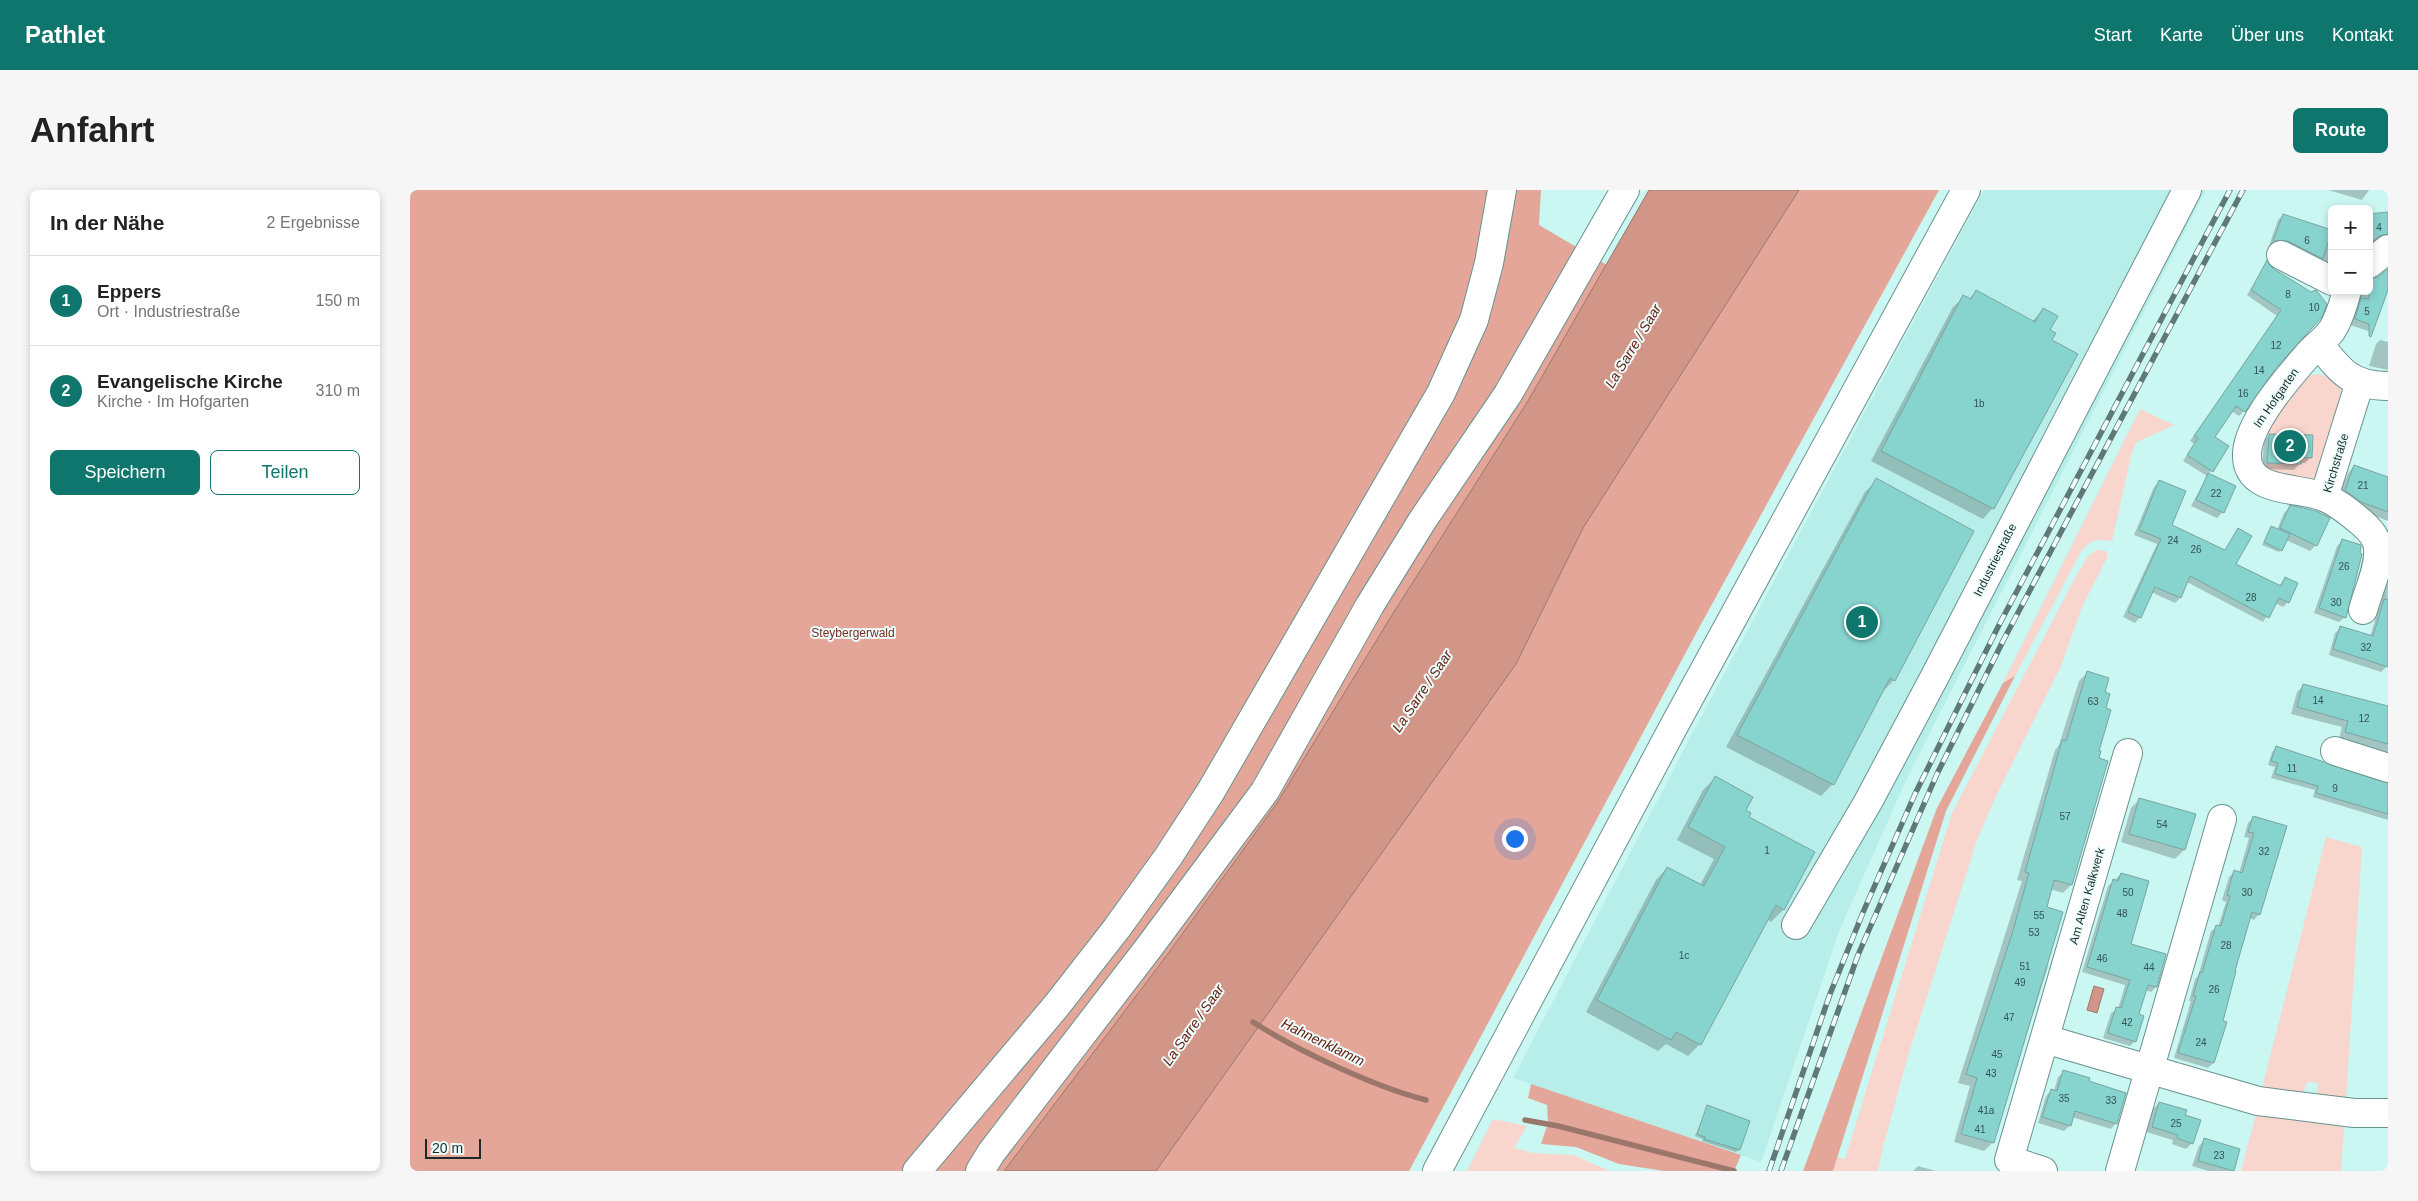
<!DOCTYPE html>
<html lang="de">
<meta charset="utf-8">
<style>
:root{--surface:#fff;--page:#f6f6f6;--text:#222;--muted:#767676;--line:#e0e0e0;--accent:#0f766e}
body{margin:0;font-family:Helvetica,sans-serif;background:var(--page);color:var(--text)}
.controls{position:absolute;right:15px;top:15px;display:grid;overflow:hidden;border-radius:8px;box-shadow:0 2px 8px #0003}
.controls button{width:45px;height:45px;display:grid;place-items:center;padding:0;border:0;border-bottom:1px solid var(--line);background:var(--surface);color:var(--text);font:25px sans-serif}
.scale{position:absolute;left:15px;bottom:12px;width:56px;box-sizing:border-box;padding-left:5px;border:2px solid #192a28;border-top:0;font-size:14px;line-height:18px;white-space:nowrap;color:#192a28;-webkit-text-stroke:4px #edfefc;paint-order:stroke}
.you{position:absolute;left:1104px;top:648px;width:18px;height:18px;margin:-12px;border:4px solid #fff;border-radius:50%;background:#1a73e8;box-shadow:0 0 0 8px #1a73e833}
.badge{display:grid;place-items:center;width:32px;height:32px;border-radius:50%;background:var(--accent);color:#fff;font-size:16px;font-weight:700}
.pin{position:absolute;translate:-50% -50%;border:2px solid #fff;box-shadow:0 1px 5px #0006}
.list{margin:0;padding:0;list-style:none}
h2{display:flex;justify-content:space-between;align-items:center;height:65px;margin:0;padding:0 20px;font-size:21px}
h2 small{font-size:16px;font-weight:400;color:var(--muted)}
.list li{display:grid;grid-template-columns:32px 1fr auto;gap:15px;align-items:center;box-sizing:border-box;height:90px;padding:0 20px;border-top:1px solid var(--line)}
.list b{display:block;font-size:19px;white-space:nowrap}
.list p{margin:0;font-size:16px;white-space:nowrap;color:var(--muted)}
.list em{font-size:16px;font-style:normal;color:var(--muted)}
.actions{display:flex;gap:10px;padding:15px 20px}
.actions a{flex:1;padding:11px 0;border:1px solid var(--accent);border-radius:8px;text-align:center;font-size:18px;color:var(--accent)}
.actions .main{background:var(--accent);color:#fff}
.map{position:relative;flex:none;width:1978px;height:981px;overflow:hidden;border-radius:8px}
header{display:flex;align-items:center;gap:30px;box-sizing:border-box;height:70px;padding:0 25px;background:var(--accent);color:#fff}
header strong{font-size:24px}
nav{display:flex;gap:28px;margin-inline-start:auto;font-size:18px}
.intro{display:flex;align-items:center;justify-content:space-between;box-sizing:border-box;height:120px;padding:0 30px}
h1{margin:0;font-size:35px}
.button{padding:12px 22px;border-radius:8px;background:var(--accent);color:#fff;font-size:18px;font-weight:700}
main{display:flex;gap:30px;padding:0 30px}
aside{flex:1;background:var(--surface);border-radius:8px;box-shadow:0 2px 8px #0003}
.map>svg:first-child{display:block}
.built{fill:#b8eee9}
.green{fill:#f8d5cd}
.forest{fill:#e4a698}
.water{fill:#d29688;stroke:#9a766b}
.shadow{fill:#0003}
.lines{fill:none;stroke-linecap:round;stroke-linejoin:round}
.stream{stroke:#9a766b;stroke-width:5.5}
.building{fill:#87d3ce;stroke:#7aa4a0}
.minor-casing{stroke:#69928f;stroke-width:30}
.major-casing{stroke:#69928f;stroke-width:30}
.minor{stroke:#fff;stroke-width:28}
.major{stroke:#fff;stroke-width:28}
.rail-casing{stroke:#5e7977;stroke-width:5.5}
.rail{stroke:#edfefc;stroke-width:4;stroke-dasharray:11;stroke-linecap:butt}
.labels{text-anchor:middle;dominant-baseline:central;stroke-width:4;stroke-linejoin:round;paint-order:stroke}
.number-label{font-size:10px;fill:#345452}
.street-label{font-size:12px;fill:#192a28;stroke:#edfefc}
.park-label{font-size:12px;fill:#772e1f;stroke:#edfefc}
.water-label{font-size:14px;font-style:italic;fill:#682012;stroke:#edfefc}
</style>
<header>
<strong>Pathlet</strong>
<nav><a>Start</a><a>Karte</a><a>Über uns</a><a>Kontakt</a></nav>
</header>
<div class="intro"><h1>Anfahrt</h1><a class="button">Route</a></div>
<main>
<aside>
<h2>In der Nähe<small>2 Ergebnisse</small></h2>
<ul class="list">
<li><span class="badge">1</span><div><b>Eppers</b><p>Ort · Industriestraße</p></div><em>150 m</em></li>
<li><span class="badge">2</span><div><b>Evangelische Kirche</b><p>Kirche · Im Hofgarten</p></div><em>310 m</em></li>
</ul>
<div class="actions"><a class="main">Speichern</a><a>Teilen</a></div>
</aside>
<div class="map">
<svg width="1978" height="981" viewBox="0 0 1978 981">
<rect width="100%" height="100%" fill="#cbf7f3"/>
<!-- built -->
<polygon class="built" points="1574,0 1796,0 1498,586 1430,739 1351,972 1103,888 1283,542"/>
<!-- green -->
<g class="green">
<polygon points="1909,184 1920,188 1930,196 1933,206 1921,262 1904,293 1853,282 1857,273 1890,274 1891,267 1902,267 1903,245 1858,244 1852,239 1896,186"/>
<path d="M1730,219L1764,235L1727,252L1722,262L1702,351C1688,349 1681,349 1672,360L1605,486L1593,493Z"/>
<polygon points="1687,360 1697,361 1697,368 1672,417 1651,476 1587,604 1567,650 1498,866 1473,957 1468,981 1423,981 1427,967 1435,969 1542,623 1665,388 1678,366"/>
<polygon points="1916,647 1952,657 1936,910 1907,906 1908,893 1897,892 1893,904 1852,898"/>
<polygon points="1846,924 1934,937 1931,981 1831,981"/>
<polygon points="1083,929 1117,936 1104,958 1124,963 1163,965 1200,981 1057,981"/>
</g>
<!-- forest -->
<g class="forest">
<polygon points="0,0 1131,0 1129,35 1197,75 1118,211 982,425 867,613 757,765 594,981 0,981"/>
<polygon points="1389,0 1529,0 1290,436 999,981 746,981 1106,474 1173,338"/>
<polygon points="1605,486 1536,621 1423,981 1393,981 1527,618 1593,493"/>
<polygon points="1121,894 1331,965 1324,981 1254,981 1209,974 1166,957 1131,954 1138,933 1137,915 1118,908"/>
</g>
<!-- water -->
<g class="water">
<polygon points="1239,0 1389,0 1173,338 1106,474 746,981 594,981 757,765 867,613 982,425 1118,211"/>
<polygon points="1684,796 1694,799 1687,823 1677,820"/>
</g>
<!-- shadow -->
<g class="shadow">
<polygon points="1918,0 1959,0 1952,10"/>
<polygon points="1978,24 1978,50 1969,49 1959,55 1959,25"/>
<polygon points="1873,25 1922,42 1922,76 1873,56 1859,56 1868,30"/>
<polygon points="1857,72 1863,80 1901,104 1865,177 1834,221 1829,226 1821,221 1803,248 1817,257 1798,285 1813,322 1807,328 1781,316 1797,286 1773,271 1784,254 1780,251 1867,126 1837,105"/>
<polygon points="1978,80 1978,96 1964,136 1958,141 1940,135 1949,101 1959,101 1969,87"/>
<polygon points="1566,102 1622,132 1633,119 1640,151 1583,318 1573,329 1461,271 1543,117 1554,107 1559,109"/>
<polygon points="1970,150 1978,152 1978,180 1959,176 1966,154"/>
<polygon points="1859,245 1901,267 1895,273 1890,273 1884,280 1852,279 1854,251"/>
<polygon points="1944,276 1978,289 1978,331 1944,318 1928,307 1938,283"/>
<polygon points="1467,290 1562,341 1484,490 1472,502 1423,594 1411,606 1316,557 1455,302"/>
<polygon points="1749,292 1760,335 1814,361 1828,340 1824,375 1869,396 1875,388 1878,412 1873,417 1865,413 1853,432 1777,392 1770,408 1765,413 1741,402 1730,427 1725,433 1713,427 1747,354 1724,345 1744,297"/>
<polygon points="1880,317 1906,355 1900,361 1876,350 1869,362 1852,355 1859,340 1862,337 1867,340 1874,323"/>
<polygon points="1932,351 1951,364 1935,427 1929,432 1904,423 1927,356"/>
<polygon points="1978,386 1977,476 1971,482 1919,465 1925,443 1931,438 1960,447"/>
<polygon points="1677,483 1694,503 1695,519 1661,695 1653,703 1640,699 1635,718 1636,775 1638,776 1583,952 1574,961 1544,952 1560,896 1548,893 1612,691 1607,690 1645,560 1649,555 1669,491"/>
<polygon points="1894,495 1978,518 1978,563 1929,549 1932,537 1881,524 1887,502"/>
<polygon points="1866,558 1978,594 1978,630 1903,607 1905,600 1861,588 1865,577 1858,575 1862,562"/>
<polygon points="1305,588 1334,621 1338,628 1403,663 1373,720 1361,732 1357,729 1290,854 1278,866 1256,854 1248,861 1176,822 1246,690 1257,678 1290,695 1304,669 1267,650 1293,600"/>
<polygon points="1730,609 1774,660 1765,669 1711,652 1721,618"/>
<polygon points="1843,628 1849,724 1844,730 1839,728 1823,782 1812,831 1815,832 1803,873 1798,878 1764,868 1781,811 1779,811 1785,789 1788,786 1801,741 1808,737 1816,712 1812,710 1819,687 1824,682 1829,683 1839,648 1834,647 1838,633"/>
<polygon points="1711,684 1720,755 1755,765 1746,797 1741,802 1735,800 1728,825 1725,851 1720,856 1693,848 1701,823 1708,819 1715,795 1672,782 1698,696"/>
<polygon points="1654,882 1677,892 1706,933 1701,939 1662,927 1660,935 1654,941 1628,933 1636,906 1641,901 1644,901 1648,887"/>
<polygon points="1749,913 1774,926 1782,953 1776,959 1762,954 1763,950 1736,942 1743,919"/>
<polygon points="1298,916 1329,960 1326,962 1292,951 1293,949 1285,946"/>
<polygon points="1795,950 1829,960 1822,981 1798,981 1782,976 1789,956"/>
<polygon points="1508,976 1526,981 1503,981"/>
</g>
<g class="lines">
<!-- stream -->
<g class="stream">
<path d="M843,832C888,861 965,897 1016,910"/>
<polyline points="1115,930 1148,936 1324,981"/>
</g>
</g>
<!-- building -->
<g class="building">
<polygon points="1978,22 1978,44 1969,46 1959,54 1959,24"/>
<polygon points="1873,24 1922,40 1913,69 1878,51 1863,51"/>
<polygon points="1857,70 1864,79 1901,102 1906,100 1917,114 1912,127 1866,178 1835,222 1826,216 1814,234 1805,247 1819,256 1803,282 1777,265 1788,248 1784,246 1871,120 1841,100"/>
<polygon points="1978,79 1978,100 1961,147 1959,146 1959,134 1945,129 1951,108 1959,109 1959,89 1968,87"/>
<polygon points="1566,100 1625,132 1633,118 1648,126 1640,140 1646,143 1642,150 1668,164 1584,319 1471,261 1553,105 1561,109"/>
<polygon points="1859,244 1903,245 1902,268 1891,267 1891,274 1857,273"/>
<polygon points="1944,275 1978,287 1978,322 1951,312 1935,300"/>
<polygon points="1798,283 1826,296 1814,323 1786,310"/>
<polygon points="1466,288 1564,341 1485,491 1480,488 1424,595 1327,545"/>
<polygon points="1749,290 1776,301 1762,335 1815,360 1828,338 1842,346 1826,374 1871,396 1875,387 1888,393 1879,413 1869,408 1859,428 1780,386 1771,408 1745,397 1731,428 1718,422 1751,349 1729,340"/>
<polygon points="1880,315 1906,321 1920,328 1907,356 1870,338"/>
<polygon points="1861,336 1880,344 1872,361 1854,352"/>
<polygon points="1932,349 1951,355 1950,363 1952,364 1936,428 1909,418"/>
<polygon points="1974,409 1978,410 1978,477 1923,459 1930,436 1963,446"/>
<polygon points="1677,481 1699,488 1695,502 1700,504 1696,518 1701,520 1689,561 1691,561 1689,568 1698,571 1662,695 1644,690 1637,717 1653,722 1584,953 1551,944 1567,888 1556,884 1602,744 1619,683 1615,682 1652,550 1656,551"/>
<polygon points="1893,494 1978,516 1978,554 1935,542 1938,531 1887,517"/>
<polygon points="1866,556 1978,593 1978,624 1906,603 1908,596 1865,584 1868,573 1861,571"/>
<polygon points="1305,586 1343,607 1336,620 1341,623 1339,627 1405,662 1374,720 1366,715 1291,855 1266,842 1261,850 1187,810 1257,677 1294,696 1315,657 1278,637"/>
<polygon points="1729,608 1786,624 1775,660 1719,644"/>
<polygon points="1843,626 1877,636 1850,725 1842,722 1825,781 1826,781 1813,831 1817,832 1804,873 1768,863 1786,806 1783,806 1790,782 1792,783 1806,735 1811,736 1820,706 1817,705 1824,680 1832,683 1844,643 1838,642"/>
<polygon points="1711,683 1739,691 1721,754 1756,764 1747,797 1738,795 1729,824 1734,826 1726,852 1698,843 1706,817 1711,818 1720,790 1677,777 1703,689 1708,691"/>
<polygon points="1653,880 1680,888 1679,891 1716,903 1707,934 1665,921 1661,936 1632,927 1641,899 1647,901"/>
<polygon points="1749,912 1777,920 1775,925 1791,930 1783,954 1767,948 1768,945 1742,937"/>
<polygon points="1297,915 1340,931 1330,960 1294,949 1295,947 1287,944"/>
<polygon points="1794,948 1830,959 1824,981 1788,971"/>
</g>
<g class="lines">
<defs>
<g id="minor">
<polyline points="1871,65 1922,91"/>
<polyline points="1959,74 1978,59"/>
<path d="M1937,101C1933,114 1930,128 1922,140C1915,150 1904,157 1896,167C1876,190 1839,232 1837,263C1835,303 1886,297 1911,306C1926,311 1940,323 1952,333C1959,339 1967,347 1968,358C1970,377 1958,401 1953,420"/>
<path d="M1909,154C1930,181 1941,196 1978,196"/>
<polyline points="1914,307 1950,192"/>
<polyline points="1925,561 1978,578"/>
<polyline points="1386,735 1458,612 1524,488 1777,0"/>
<polyline points="1635,849 1848,911 1944,923 1978,923"/>
<polyline points="570,981 581,963 740,756 855,601 960,415 1012,331 1098,204 1215,0"/>
<polyline points="1633,981 1599,970 1718,563"/>
<polyline points="1710,981 1812,629"/>
</g>
<g id="major">
<polyline points="507,981 647,815 707,738 758,667 801,601 1031,203 1064,130 1079,73 1092,0"/>
<polyline points="1027,981 1265,534 1556,0"/>
</g>
</defs>
<!-- minor casing -->
<use href="#minor" class="minor-casing"/>
<!-- major casing -->
<use href="#major" class="major-casing"/>
<!-- minor -->
<use href="#minor" class="minor"/>
<!-- major -->
<use href="#major" class="major"/>
<defs>
<g id="rail">
<polyline points="1359,981 1420,804 1454,720 1505,604 1590,433 1820,0"/>
<polyline points="1371,981 1448,765 1527,584 1594,449 1833,0"/>
</g>
</defs>
<!-- rail casing -->
<use href="#rail" class="rail-casing"/>
<!-- rail -->
<use href="#rail" class="rail"/>
</g>
<g class="labels">
<!-- number labels -->
<g class="number-label">
<text x="1969" y="37">4</text>
<text x="1897" y="50">6</text>
<text x="1878" y="104">8</text>
<text x="1904" y="117">10</text>
<text x="1957" y="121">5</text>
<text x="1866" y="155">12</text>
<text x="1849" y="180">14</text>
<text x="1833" y="203">16</text>
<text x="1569" y="213">1b</text>
<text x="1953" y="295">21</text>
<text x="1806" y="303">22</text>
<text x="1763" y="350">24</text>
<text x="1786" y="359">26</text>
<text x="1934" y="376">26</text>
<text x="1841" y="407">28</text>
<text x="1926" y="412">30</text>
<text x="1956" y="457">32</text>
<text x="1908" y="510">14</text>
<text x="1683" y="511">63</text>
<text x="1954" y="528">12</text>
<text x="1882" y="578">11</text>
<text x="1925" y="598">9</text>
<text x="1655" y="626">57</text>
<text x="1752" y="634">54</text>
<text x="1357" y="660">1</text>
<text x="1854" y="661">32</text>
<text x="1718" y="702">50</text>
<text x="1837" y="702">30</text>
<text x="1712" y="723">48</text>
<text x="1629" y="725">55</text>
<text x="1624" y="742">53</text>
<text x="1816" y="755">28</text>
<text x="1274" y="765">1c</text>
<text x="1692" y="768">46</text>
<text x="1615" y="776">51</text>
<text x="1739" y="777">44</text>
<text x="1610" y="792">49</text>
<text x="1804" y="799">26</text>
<text x="1599" y="827">47</text>
<text x="1717" y="832">42</text>
<text x="1791" y="852">24</text>
<text x="1587" y="864">45</text>
<text x="1581" y="883">43</text>
<text x="1654" y="908">35</text>
<text x="1701" y="910">33</text>
<text x="1576" y="920">41a</text>
<text x="1766" y="933">25</text>
<text x="1570" y="939">41</text>
<text x="1809" y="965">23</text>
</g>
<!-- street labels -->
<g class="street-label">
<text transform="translate(1866 208) rotate(-55)">Im Hofgarten</text>
<text transform="translate(1926 273) rotate(-73)">Kirchstraße</text>
<text transform="translate(1585 370) rotate(-63)">Industriestraße</text>
<text transform="translate(1677 706) rotate(-74)">Am Alten Kalkwerk</text>
</g>
<!-- park labels -->
<g class="park-label">
<text x="443" y="443">Steybergerwald</text>
</g>
<!-- water labels -->
<g class="water-label">
<text transform="translate(1223 156) rotate(-59)">La Sarre / Saar</text>
<text transform="translate(1012 501) rotate(-56)">La Sarre / Saar</text>
<text transform="translate(783 835) rotate(-55)">La Sarre / Saar</text>
<text transform="translate(913 852) rotate(26)">Hahnenklamm</text>
</g>
</g>
</svg>
<div class="controls">
<button>+</button>
<button>−</button>
</div>
<div class="scale">20 m</div>
<div class="you"></div>
<div class="pin badge" style="left:1452px;top:432px">1</div>
<div class="pin badge" style="left:1880px;top:256px">2</div>
</div>
</main>
